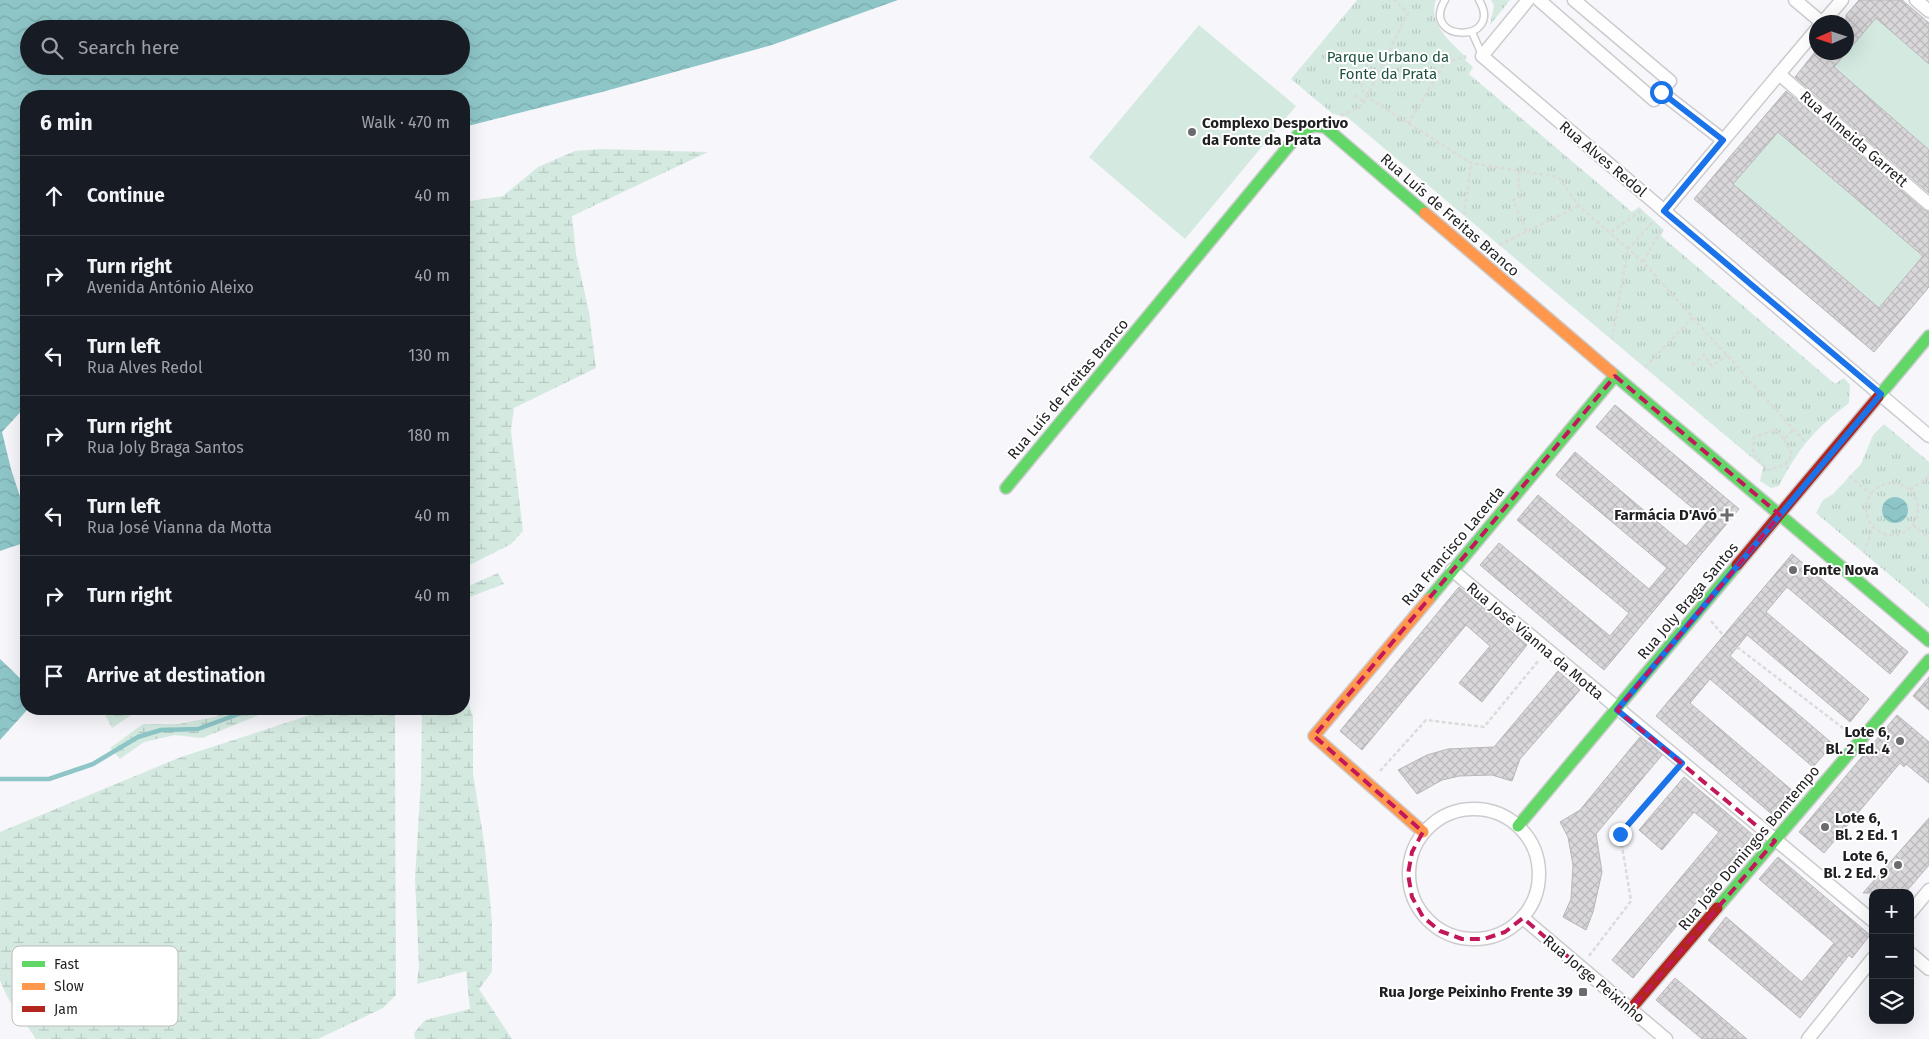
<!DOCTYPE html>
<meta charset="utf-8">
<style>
:root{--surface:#171b24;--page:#20242c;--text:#f1f3f6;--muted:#9ea1a6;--line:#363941}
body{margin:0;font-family:"Fira Sans",sans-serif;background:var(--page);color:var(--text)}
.controls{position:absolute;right:15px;bottom:15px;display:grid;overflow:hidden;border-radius:10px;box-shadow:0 5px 20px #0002}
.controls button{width:45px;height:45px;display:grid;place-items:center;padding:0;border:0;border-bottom:1px solid var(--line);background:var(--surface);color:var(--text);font:25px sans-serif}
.compass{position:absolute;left:1809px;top:15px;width:45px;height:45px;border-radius:50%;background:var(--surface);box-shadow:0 5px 20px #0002;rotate:267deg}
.stop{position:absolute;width:15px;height:15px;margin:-11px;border:4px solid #1a73e8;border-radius:50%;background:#fff}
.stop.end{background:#1a73e8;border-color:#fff;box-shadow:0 1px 5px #0008}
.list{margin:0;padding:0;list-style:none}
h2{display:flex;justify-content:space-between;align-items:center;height:65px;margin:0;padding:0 20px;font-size:21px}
h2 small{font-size:16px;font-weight:400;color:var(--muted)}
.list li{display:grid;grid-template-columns:32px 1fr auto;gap:15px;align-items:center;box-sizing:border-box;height:80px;padding:0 20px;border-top:1px solid var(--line)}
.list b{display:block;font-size:19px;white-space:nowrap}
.list p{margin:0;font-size:16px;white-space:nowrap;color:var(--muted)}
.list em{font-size:16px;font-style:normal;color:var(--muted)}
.icon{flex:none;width:28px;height:28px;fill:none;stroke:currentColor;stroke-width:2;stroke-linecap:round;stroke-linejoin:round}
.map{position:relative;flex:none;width:1929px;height:1039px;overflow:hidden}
.search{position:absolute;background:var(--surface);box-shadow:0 5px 20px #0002;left:20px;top:20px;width:450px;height:55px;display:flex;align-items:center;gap:12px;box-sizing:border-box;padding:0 18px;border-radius:28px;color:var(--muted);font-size:19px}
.panel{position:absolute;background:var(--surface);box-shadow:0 5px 20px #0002;left:20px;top:90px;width:450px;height:625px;border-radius:20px}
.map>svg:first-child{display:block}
.green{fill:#d4eae1}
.wetland{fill:url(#wetland-marsh)}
.park{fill:url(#park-tufts)}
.water{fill:url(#water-waves);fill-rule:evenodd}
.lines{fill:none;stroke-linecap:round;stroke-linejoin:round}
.stream{stroke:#8ec6c8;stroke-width:4.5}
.building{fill:url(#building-cross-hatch);stroke:#b8b6b8;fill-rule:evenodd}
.lane-casing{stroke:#cccccf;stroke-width:9}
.street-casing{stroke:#cccccf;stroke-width:15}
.fast-casing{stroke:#cccccf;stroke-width:14}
.slow-casing{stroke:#cccccf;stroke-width:14}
.jam-casing{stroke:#cccccf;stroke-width:14}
.path{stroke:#dbdbdc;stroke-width:2.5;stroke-dasharray:4 2.5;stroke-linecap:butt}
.lane{stroke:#fefefe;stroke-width:6}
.street{stroke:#fefefe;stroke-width:12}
.fast{stroke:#63d668;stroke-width:11}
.slow{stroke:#ff974d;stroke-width:11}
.jam{stroke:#b3261e;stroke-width:11}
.route{stroke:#1a73e8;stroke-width:6}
.marked{fill:none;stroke:#c2185b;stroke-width:4;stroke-dasharray:10 6;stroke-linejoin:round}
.poi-dot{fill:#6b6a6e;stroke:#fff;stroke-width:2}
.labels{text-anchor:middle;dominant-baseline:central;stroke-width:4;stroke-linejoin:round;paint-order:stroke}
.park-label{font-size:15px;fill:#1e523e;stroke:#fff}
.poi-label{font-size:15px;font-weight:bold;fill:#1f1f22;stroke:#fff;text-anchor:end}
.street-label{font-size:15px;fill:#1f1f22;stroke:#fff}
.key{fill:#fff;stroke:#bcbcbd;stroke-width:1}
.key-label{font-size:14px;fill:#1f1f22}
</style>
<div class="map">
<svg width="1929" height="1039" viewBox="0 0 1929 1039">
<defs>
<pattern id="wetland-marsh" width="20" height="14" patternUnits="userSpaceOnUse" patternTransform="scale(1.25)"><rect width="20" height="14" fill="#d4eae1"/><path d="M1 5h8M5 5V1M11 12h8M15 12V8" fill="none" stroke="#b6c8c1"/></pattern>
<pattern id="park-tufts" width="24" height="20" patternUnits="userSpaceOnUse" patternTransform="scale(1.25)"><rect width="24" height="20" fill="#d4eae1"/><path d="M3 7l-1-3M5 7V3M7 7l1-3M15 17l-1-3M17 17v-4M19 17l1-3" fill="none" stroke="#b6c8c1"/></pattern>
<pattern id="water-waves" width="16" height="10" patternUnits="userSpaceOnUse" patternTransform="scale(1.25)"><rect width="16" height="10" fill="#8ec6c8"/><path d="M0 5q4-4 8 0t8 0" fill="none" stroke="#7aaaac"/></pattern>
<pattern id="building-cross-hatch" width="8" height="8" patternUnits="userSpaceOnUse" patternTransform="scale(1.25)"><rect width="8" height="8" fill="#d9d7d9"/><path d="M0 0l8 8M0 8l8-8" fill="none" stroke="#bab8ba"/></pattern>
</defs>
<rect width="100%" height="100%" fill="#f7f6fa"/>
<!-- green -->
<g class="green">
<polygon points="1876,18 1929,64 1929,150 1834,67"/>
<polygon points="1199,25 1296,106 1185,239 1089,157"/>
<polygon points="1778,132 1923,256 1879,308 1733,184"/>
</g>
<!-- wetland -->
<g class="wetland">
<polygon points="602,149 708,152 572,216 576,254 589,312 596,368 514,408 511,431 523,531 511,544 464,568 464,202 503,196 538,167 575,151"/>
<polygon points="498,573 504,584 464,599 464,588"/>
<polygon points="464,686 473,717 473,774 485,848 492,921 492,972 479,989 512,1039 415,1039 414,1033 425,1020 470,1009 466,971 417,984 419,966 415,879 421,781 422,709 464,709"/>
<polygon points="102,709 140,709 112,728"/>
<polygon points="229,709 274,709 202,738 175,735 144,742 120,759 110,748 143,724 179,724 215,717"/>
<polygon points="329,709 395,709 396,995 383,1008 318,1039 36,1039 9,1000 0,981 0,832 181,757"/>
</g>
<!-- park -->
<g class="park">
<path d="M1357,0H1436C1427,24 1452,43 1467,58L1465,60L1473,67L1469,74L1632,212L1639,207L1664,230L1661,236L1835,384L1844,378L1850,385L1849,403C1814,430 1799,447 1779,486L1771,488L1760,481L1763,467L1347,117L1333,114L1291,79Z"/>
<polygon points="1491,0 1510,0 1490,25 1494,6"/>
<polygon points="1884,424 1929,462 1929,608 1816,513 1823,500 1833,494 1861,464 1873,435"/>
</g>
<!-- water -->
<g class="water">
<path d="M0,0H898L772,45L602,92L464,127V96H26V406L2,432L11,469L26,515V542L0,551ZM29,29H461V66H29Z"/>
<circle cx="1895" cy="510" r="13"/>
<polygon points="0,659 22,680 26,679 26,709 73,709 74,712 53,714 27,710 0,740"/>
</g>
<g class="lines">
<!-- stream -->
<polyline class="stream" points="0,779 49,779 93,764 138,737 161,730 198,729 252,709"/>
</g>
<!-- building -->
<g class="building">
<polygon points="1859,0 1902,0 1929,23 1929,64 1876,18 1834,67 1929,150 1929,193 1795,77 1815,52 1846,52 1846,15"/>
<path d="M1786,91L1924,210L1929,212V287L1874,352L1694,199ZM1778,132L1923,256L1879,308L1733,184Z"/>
<polygon points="1615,405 1739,509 1604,670 1480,565 1499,543 1610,636 1629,613 1517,520 1538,495 1649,589 1667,568 1556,475 1575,452 1686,546 1708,521 1596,427"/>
<polygon points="1792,554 1908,652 1890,674 1787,587 1766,612 1869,699 1850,722 1747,635 1730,656 1833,744 1813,767 1710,679 1690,703 1794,792 1774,816 1656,716"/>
<polygon points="1459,587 1527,645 1482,702 1459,683 1490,646 1466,625 1362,750 1340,731"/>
<polygon points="1558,671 1580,690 1520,759 1512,781 1492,775 1459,776 1442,780 1417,794 1398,770 1427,755 1448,749 1494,747"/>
<polygon points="1929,677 1929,710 1913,696"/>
<polygon points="1897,715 1929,742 1929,783 1906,764 1904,767 1900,763 1824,853 1799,832"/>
<polygon points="1640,737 1662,755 1596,834 1602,872 1593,912 1586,930 1563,917 1571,899 1573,865 1568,837 1560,822 1580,810"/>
<polygon points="1684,777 1753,835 1633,978 1612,960 1719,832 1694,812 1662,850 1639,830"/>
<polygon points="1929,818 1929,865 1905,893 1863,893"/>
<polygon points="1778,857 1870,935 1852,958 1849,955 1800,1018 1708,940 1726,917 1802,982 1834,943 1759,879"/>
<polygon points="1675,978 1747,1039 1702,1039 1656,1000"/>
</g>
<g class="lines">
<defs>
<g id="lane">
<path d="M1445,0C1419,43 1505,44 1479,0"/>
<polyline points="1472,32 1482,55"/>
</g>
<g id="street">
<polyline points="1528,0 1482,56 1929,436"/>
<polyline points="1539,0 1654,100 1670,81 1574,0"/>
<polyline points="1795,0 1821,22"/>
<polyline points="1916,0 1929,11"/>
<polyline points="1823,22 1842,0"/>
<polyline points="1779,74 1929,204"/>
<polyline points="1661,92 1723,140"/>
<polyline points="1664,211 1816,30"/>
<polyline points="1452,570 1873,921"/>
<circle cx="1474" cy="874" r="65"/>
<polyline points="1910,913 1929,890"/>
<polyline points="1523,918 1666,1039"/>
<polyline points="1910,953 1929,969"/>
<polyline points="1808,1039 1873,958"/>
</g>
<g id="fast">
<polyline points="1612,373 1929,641"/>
<polyline points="1878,397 1929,336"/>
<polyline points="1006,488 1301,131 1314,126 1325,127 1425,213"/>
<polyline points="1429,599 1615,376"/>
<polyline points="1518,826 1737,565"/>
<polyline points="1717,908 1929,660"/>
</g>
<g id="slow">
<polyline points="1425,213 1612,373"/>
<polyline points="1423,832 1314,736 1429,599"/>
</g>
<g id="jam">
<polyline points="1737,565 1878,397"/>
<polyline points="1630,1010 1717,908"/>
</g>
</defs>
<!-- lane casing -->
<use href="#lane" class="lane-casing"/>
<!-- street casing -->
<use href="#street" class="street-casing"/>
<!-- fast casing -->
<use href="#fast" class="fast-casing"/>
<!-- slow casing -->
<use href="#slow" class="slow-casing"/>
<!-- jam casing -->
<use href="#jam" class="jam-casing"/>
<!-- path -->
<g class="path">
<polyline points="1369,58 1361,87 1367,97 1471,163 1558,177 1579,206 1643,262 1806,443"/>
<polyline points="1354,95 1364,102"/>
<polyline points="1341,116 1361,106 1364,102 1408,13 1394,0"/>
<polyline points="1408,124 1444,64 1466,56"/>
<polyline points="1519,171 1518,183 1522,195 1513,200 1527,232"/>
<polyline points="1464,215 1471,163"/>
<polyline points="1611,232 1642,210"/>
<polyline points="1499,245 1579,206"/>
<polyline points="1643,262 1662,229"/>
<polyline points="1612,339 1628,249 1654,221"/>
<polyline points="1692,365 1704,355 1712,366 1727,355"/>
<polyline points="1645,367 1694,316"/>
<polyline points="1784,439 1792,455 1785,465 1768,470 1753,454 1754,437 1776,430 1784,439 1793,430"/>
<polyline points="1849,476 1871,494"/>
<circle cx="1892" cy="509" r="26"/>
<polyline points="1910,490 1929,476"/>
<polyline points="1913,525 1929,538"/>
<polyline points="1864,553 1873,527"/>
<polyline points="1711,621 1723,635"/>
<polyline points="1737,647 1847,731"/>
<polyline points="1380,771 1426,720 1484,727 1539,660"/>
<polyline points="1589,956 1631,901 1620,834 1674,772"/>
</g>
<!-- lane -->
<use href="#lane" class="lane"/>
<!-- street -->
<use href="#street" class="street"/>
<!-- fast -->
<use href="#fast" class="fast"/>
<!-- slow -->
<use href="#slow" class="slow"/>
<!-- jam -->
<use href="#jam" class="jam"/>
</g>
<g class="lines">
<!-- route -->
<polyline class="route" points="1620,834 1682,763 1617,710 1881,394 1664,211 1723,140 1661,92"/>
</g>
<!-- marked area -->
<path class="marked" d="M1615,376L1780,515L1617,710L1775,841L1630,1010L1523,918L1505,932L1484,939H1462L1440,931L1423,917L1412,897L1408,874L1412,852L1423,832L1314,736Z"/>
<!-- markers -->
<g class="poi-dot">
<circle cx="1192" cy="132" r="5"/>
<path d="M1724.5 507.5h5v5h5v5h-5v5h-5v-5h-5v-5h5z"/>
<circle cx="1793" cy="570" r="5"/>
<circle cx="1900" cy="741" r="5"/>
<circle cx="1825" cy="827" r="5"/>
<circle cx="1898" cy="865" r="5"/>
<rect x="1578" y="987" width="10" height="10" rx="2.5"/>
</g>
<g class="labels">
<!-- park labels -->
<g class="park-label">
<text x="1388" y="57">Parque Urbano da<tspan x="1388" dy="17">Fonte da Prata</tspan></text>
</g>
<!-- poi labels -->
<g class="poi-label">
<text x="1202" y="123" text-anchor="start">Complexo Desportivo<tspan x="1202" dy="17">da Fonte da Prata</tspan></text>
<text x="1717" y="515">Farmácia D'Avó</text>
<text x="1803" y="570" text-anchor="start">Fonte Nova</text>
<text x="1890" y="732">Lote 6,<tspan x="1890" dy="17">Bl. 2 Ed. 4</tspan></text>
<text x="1835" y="818" text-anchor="start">Lote 6,<tspan x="1835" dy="17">Bl. 2 Ed. 1</tspan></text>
<text x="1888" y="856">Lote 6,<tspan x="1888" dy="17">Bl. 2 Ed. 9</tspan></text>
<text x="1573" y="992">Rua Jorge Peixinho Frente 39</text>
</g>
<!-- street labels -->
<g class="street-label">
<text transform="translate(1854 139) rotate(41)">Rua Almeida Garrett</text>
<text transform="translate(1603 159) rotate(40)">Rua Alves Redol</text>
<text transform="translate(1450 215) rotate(41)">Rua Luís de Freitas Branco</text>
<text transform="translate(1068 389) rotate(-50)">Rua Luís de Freitas Branco</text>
<text transform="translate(1453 546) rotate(-50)">Rua Francisco Lacerda</text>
<text transform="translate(1688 601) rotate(-50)">Rua Joly Braga Santos</text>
<text transform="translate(1535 641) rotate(40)">Rua José Vianna da Motta</text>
<text transform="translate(1749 848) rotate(-50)">Rua João Domingos Bomtempo</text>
<text transform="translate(1594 979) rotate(40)">Rua Jorge Peixinho</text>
</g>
</g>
<!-- legend -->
<rect x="12" y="946" width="166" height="80" rx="8" class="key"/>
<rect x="22" y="961" width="23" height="6" fill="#63d668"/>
<rect x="22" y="983" width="23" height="7" fill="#ff974d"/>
<rect x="22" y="1006" width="23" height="6" fill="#b3261e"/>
<g class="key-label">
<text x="54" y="969">Fast</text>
<text x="54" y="991">Slow</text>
<text x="54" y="1014">Jam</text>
</g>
</svg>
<div class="controls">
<button>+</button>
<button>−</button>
<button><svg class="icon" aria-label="layers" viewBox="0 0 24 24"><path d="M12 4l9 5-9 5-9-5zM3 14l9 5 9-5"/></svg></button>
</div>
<svg class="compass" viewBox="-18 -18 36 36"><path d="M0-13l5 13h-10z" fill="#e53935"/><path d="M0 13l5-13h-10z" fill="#9ea1a6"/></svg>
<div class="stop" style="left:1661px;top:92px"></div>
<div class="stop end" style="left:1620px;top:834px"></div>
<div class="search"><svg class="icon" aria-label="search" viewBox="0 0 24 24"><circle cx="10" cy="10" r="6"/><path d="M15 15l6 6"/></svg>Search here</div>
<section class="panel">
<h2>6 min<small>Walk · 470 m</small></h2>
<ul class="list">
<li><svg class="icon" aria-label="ahead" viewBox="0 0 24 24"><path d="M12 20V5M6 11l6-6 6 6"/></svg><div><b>Continue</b></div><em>40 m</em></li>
<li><svg class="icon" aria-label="right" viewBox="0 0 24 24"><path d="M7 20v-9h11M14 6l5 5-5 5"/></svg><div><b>Turn right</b><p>Avenida António Aleixo</p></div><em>40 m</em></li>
<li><svg class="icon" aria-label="left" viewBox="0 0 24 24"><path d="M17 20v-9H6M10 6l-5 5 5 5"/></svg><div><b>Turn left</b><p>Rua Alves Redol</p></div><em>130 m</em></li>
<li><svg class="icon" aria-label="right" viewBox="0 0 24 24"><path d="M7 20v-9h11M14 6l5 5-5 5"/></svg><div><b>Turn right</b><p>Rua Joly Braga Santos</p></div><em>180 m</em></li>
<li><svg class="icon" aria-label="left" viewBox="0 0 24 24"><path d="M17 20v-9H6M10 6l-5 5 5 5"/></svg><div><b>Turn left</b><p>Rua José Vianna da Motta</p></div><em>40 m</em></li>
<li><svg class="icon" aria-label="right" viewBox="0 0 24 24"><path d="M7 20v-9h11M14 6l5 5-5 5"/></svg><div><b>Turn right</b></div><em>40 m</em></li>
<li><svg class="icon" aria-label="arrive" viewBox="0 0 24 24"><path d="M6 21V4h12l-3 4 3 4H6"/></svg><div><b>Arrive at destination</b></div></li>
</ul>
</section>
</div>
